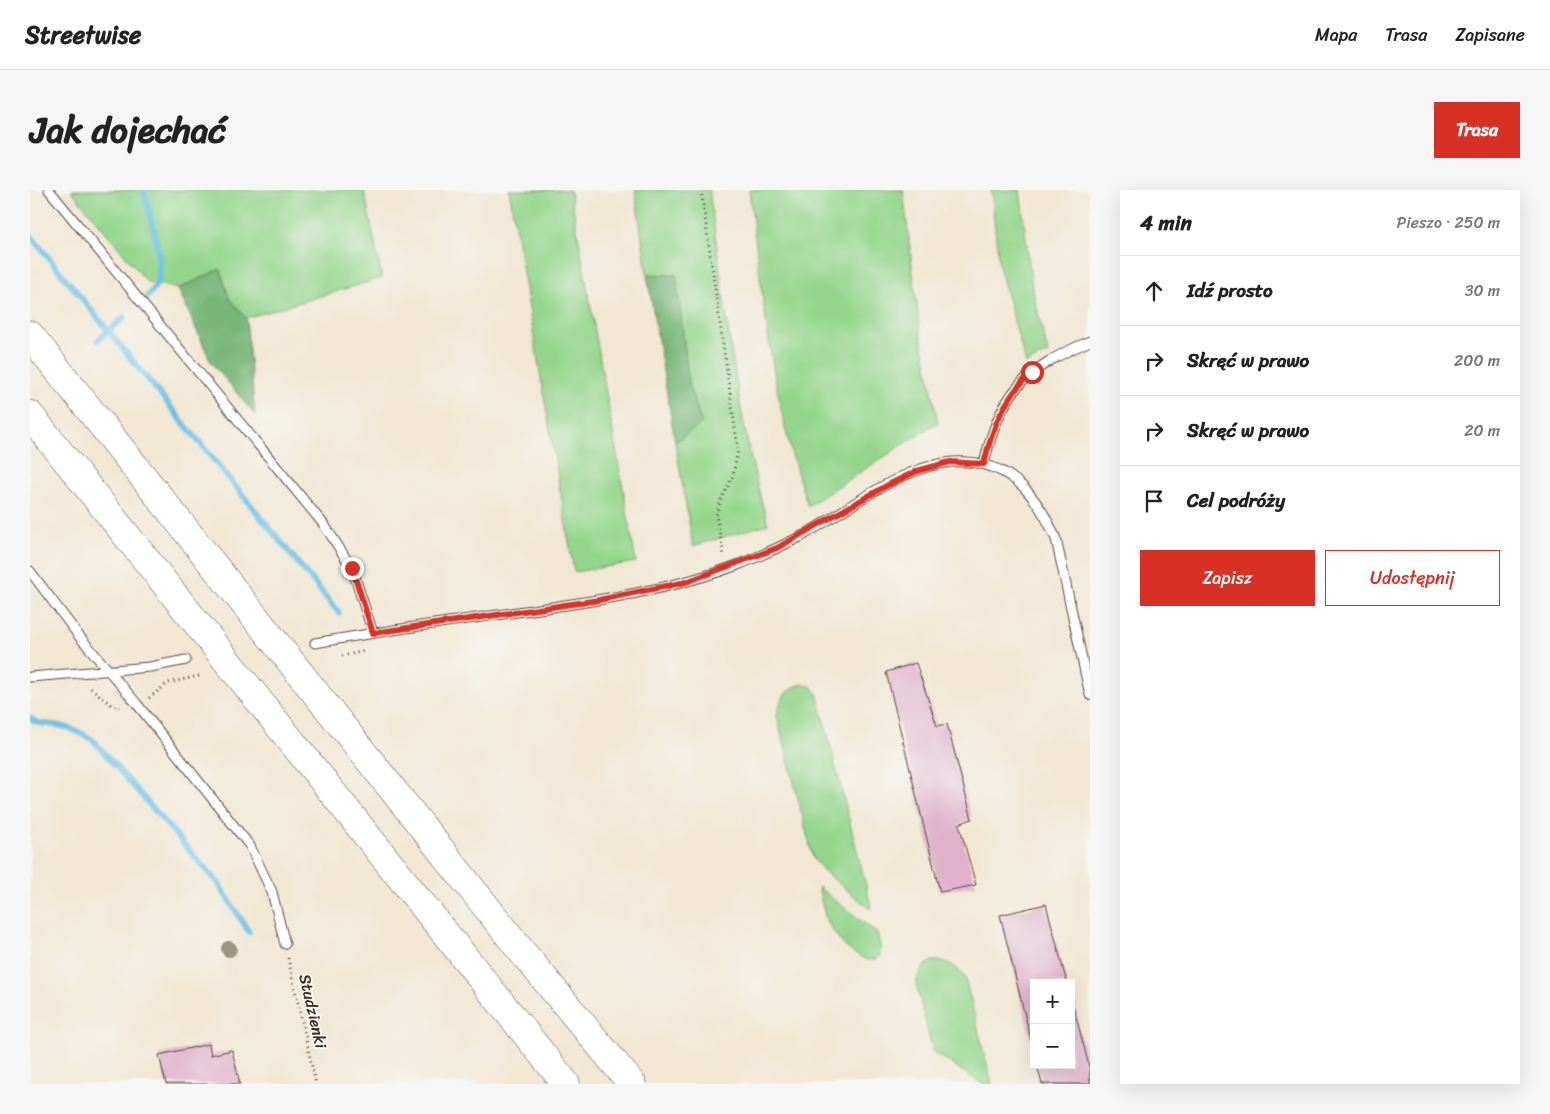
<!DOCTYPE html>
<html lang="pl">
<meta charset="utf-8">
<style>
:root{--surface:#fff;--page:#f6f6f6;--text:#222;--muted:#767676;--line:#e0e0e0;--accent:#d93025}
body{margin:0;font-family:Sriracha,sans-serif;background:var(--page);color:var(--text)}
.controls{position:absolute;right:15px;bottom:15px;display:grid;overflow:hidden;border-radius:0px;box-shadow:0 5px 20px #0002}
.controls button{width:45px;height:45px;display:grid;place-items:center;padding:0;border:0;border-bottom:1px solid var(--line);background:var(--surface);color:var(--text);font:25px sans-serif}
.stop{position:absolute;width:15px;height:15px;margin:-11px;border:4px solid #d93025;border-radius:50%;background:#fff}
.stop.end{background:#d93025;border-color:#fff;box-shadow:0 1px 5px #0008}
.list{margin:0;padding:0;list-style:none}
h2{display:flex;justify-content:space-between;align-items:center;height:65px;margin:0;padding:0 20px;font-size:21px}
h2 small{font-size:16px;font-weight:400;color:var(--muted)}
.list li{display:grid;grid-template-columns:32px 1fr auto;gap:15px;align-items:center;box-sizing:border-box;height:70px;padding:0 20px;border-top:1px solid var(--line)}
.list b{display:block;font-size:19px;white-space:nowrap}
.list em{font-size:16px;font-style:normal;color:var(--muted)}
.actions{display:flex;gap:10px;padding:15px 20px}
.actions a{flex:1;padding:11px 0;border:1px solid var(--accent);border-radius:0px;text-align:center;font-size:18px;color:var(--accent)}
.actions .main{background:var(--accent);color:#fff}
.icon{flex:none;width:28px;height:28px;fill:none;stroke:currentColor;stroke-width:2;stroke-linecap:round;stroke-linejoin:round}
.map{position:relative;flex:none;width:1060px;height:894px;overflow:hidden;border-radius:0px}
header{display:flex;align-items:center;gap:30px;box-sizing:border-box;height:70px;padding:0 25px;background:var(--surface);border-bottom:1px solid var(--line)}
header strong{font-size:24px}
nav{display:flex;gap:28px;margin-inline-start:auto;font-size:18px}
.intro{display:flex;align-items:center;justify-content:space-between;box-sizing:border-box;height:120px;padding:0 30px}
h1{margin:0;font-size:35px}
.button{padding:12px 22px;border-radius:0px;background:var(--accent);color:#fff;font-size:18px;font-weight:700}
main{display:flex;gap:30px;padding:0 30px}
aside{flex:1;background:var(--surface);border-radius:0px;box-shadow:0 5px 20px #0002}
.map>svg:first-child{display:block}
.green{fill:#94d58c;stroke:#688055}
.forest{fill:#77b678;stroke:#59704b}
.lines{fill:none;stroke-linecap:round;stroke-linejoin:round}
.stream{stroke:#67bfe4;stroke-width:6}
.building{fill:#dfb1ca}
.service-casing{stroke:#564639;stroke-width:11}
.motorway-casing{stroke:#564639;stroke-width:29}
.path{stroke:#564639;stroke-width:3;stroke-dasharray:1 4;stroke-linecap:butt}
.service{stroke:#fff;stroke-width:9}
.motorway{stroke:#fff;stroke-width:28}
.tree{fill:#99977e}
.route{stroke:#d93025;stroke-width:6}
.labels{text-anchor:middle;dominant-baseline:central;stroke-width:4;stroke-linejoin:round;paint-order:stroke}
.street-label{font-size:16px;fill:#3b2a1e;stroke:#f6f6f2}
</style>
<header>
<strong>Streetwise</strong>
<nav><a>Mapa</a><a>Trasa</a><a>Zapisane</a></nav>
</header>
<div class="intro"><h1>Jak dojechać</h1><a class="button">Trasa</a></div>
<main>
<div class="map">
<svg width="1060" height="894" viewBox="0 0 1060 894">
<rect width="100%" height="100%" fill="#f6f6f2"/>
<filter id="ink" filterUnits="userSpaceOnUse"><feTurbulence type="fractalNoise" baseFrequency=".02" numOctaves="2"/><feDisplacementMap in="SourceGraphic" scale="10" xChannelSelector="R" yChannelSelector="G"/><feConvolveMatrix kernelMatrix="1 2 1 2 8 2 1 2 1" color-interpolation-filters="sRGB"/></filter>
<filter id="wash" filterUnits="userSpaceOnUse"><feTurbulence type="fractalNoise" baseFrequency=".0096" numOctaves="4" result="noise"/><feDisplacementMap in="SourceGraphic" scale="20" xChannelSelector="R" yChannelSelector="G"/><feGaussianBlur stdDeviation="1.12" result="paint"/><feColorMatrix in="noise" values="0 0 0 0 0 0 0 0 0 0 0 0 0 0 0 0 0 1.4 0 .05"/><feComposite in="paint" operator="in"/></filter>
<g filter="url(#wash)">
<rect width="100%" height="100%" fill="#f1e7d2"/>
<!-- green -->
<g class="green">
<polygon points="41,0 334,0 352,88 216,128 199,108 190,79 148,99 117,92"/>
<polygon points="479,0 540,0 606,372 544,382"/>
<path d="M605,0H679C695,111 706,226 738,334L663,356L645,252L672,233L659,196L646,85L617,84Z"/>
<path d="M719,0H873L890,141L908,232L778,316C742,215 733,106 719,0Z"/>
<polygon points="961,0 990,0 1002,97 1018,163 996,174 969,76"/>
<path d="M773,494L782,497L787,503L842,720L796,683L783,668L747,526C750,508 755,499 773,494Z"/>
<polygon points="788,697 847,743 851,760 849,766 845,770 837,770 822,762 811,752 796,730"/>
<path d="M902,771C918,770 927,776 935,788L962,894H953L903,862L886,794C889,782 892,777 902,771Z"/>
</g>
<!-- forest -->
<g class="forest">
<polygon points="190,79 199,108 216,128 225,225 181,172 148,99"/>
<polygon points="617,85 646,85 659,196 672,233 645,252"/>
</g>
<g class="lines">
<!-- stream -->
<g class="stream">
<path d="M114,0C119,24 134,67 128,90C126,97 121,102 117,107"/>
<polyline points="0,45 309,423"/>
<polyline points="68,150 94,127"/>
<path d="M0,528C8,535 16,533 26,535C39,537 52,543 63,550L188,693L219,742"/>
</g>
</g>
<g id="blocks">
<!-- building -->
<g class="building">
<polygon points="886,473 907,536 917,534 942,629 929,634 946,695 910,702 856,482"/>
<polygon points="1016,714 1037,793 1004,793 1003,858 970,725"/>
<polygon points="1042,811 1060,880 1060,894 1012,894 1007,875 1041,875"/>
<polygon points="179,854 181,865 202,860 210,894 136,894 129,865"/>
</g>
</g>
</g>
<g filter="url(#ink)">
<use href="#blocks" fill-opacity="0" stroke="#564639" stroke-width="1"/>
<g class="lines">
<defs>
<g id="service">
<polyline points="19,0 295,336 322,378 343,443"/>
<path d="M954,274C970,203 994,179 1060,151"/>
<polyline points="0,381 49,446 107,514 220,656 242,702 255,754"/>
<path d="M285,453C357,440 429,430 502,420C571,410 640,400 705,376C728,367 750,357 772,346C818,320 881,267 937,272C984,275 1009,309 1026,349L1060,505"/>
<polyline points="0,487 120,477 156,470"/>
</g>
<g id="motorway">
<polyline points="0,145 493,763 602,894"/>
<polyline points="0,225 536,894"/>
</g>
</defs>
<!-- service casing -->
<use href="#service" class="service-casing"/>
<!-- motorway casing -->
<use href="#motorway" class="motorway-casing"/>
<!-- path -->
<g class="path">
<polyline points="671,0 708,259 703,286 690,312 686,326 694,365"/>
<polyline points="312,466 335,461"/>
<polyline points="61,498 81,515 90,517"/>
<polyline points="119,508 138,493 169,486"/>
<polyline points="258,768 286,894"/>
</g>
<!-- service -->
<use href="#service" class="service"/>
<!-- motorway -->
<use href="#motorway" class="motorway"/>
</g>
<!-- trees -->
<circle class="tree" cx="199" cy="759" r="8"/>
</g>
<g class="lines" filter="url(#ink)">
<!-- route -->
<path class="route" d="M322,378L343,443L569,410L656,392L747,358L856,296L887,281L920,272L954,274C962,238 974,208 1002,182"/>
</g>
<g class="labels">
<!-- street labels -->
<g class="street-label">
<text transform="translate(283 821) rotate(77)">Studzienki</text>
</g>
</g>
</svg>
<div class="controls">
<button>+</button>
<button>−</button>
</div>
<div class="stop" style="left:1002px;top:182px"></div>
<div class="stop end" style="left:322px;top:378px"></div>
</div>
<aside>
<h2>4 min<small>Pieszo · 250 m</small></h2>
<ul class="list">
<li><svg class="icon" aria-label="ahead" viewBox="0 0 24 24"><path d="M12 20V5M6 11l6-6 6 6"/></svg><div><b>Idź prosto</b></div><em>30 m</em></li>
<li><svg class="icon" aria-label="right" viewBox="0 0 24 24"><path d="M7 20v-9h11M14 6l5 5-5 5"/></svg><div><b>Skręć w prawo</b></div><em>200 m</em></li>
<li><svg class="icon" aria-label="right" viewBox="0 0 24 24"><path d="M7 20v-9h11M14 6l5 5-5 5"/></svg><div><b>Skręć w prawo</b></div><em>20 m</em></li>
<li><svg class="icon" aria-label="arrive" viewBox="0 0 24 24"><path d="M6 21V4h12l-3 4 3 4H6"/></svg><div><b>Cel podróży</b></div></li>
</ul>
<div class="actions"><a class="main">Zapisz</a><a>Udostępnij</a></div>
</aside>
</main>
